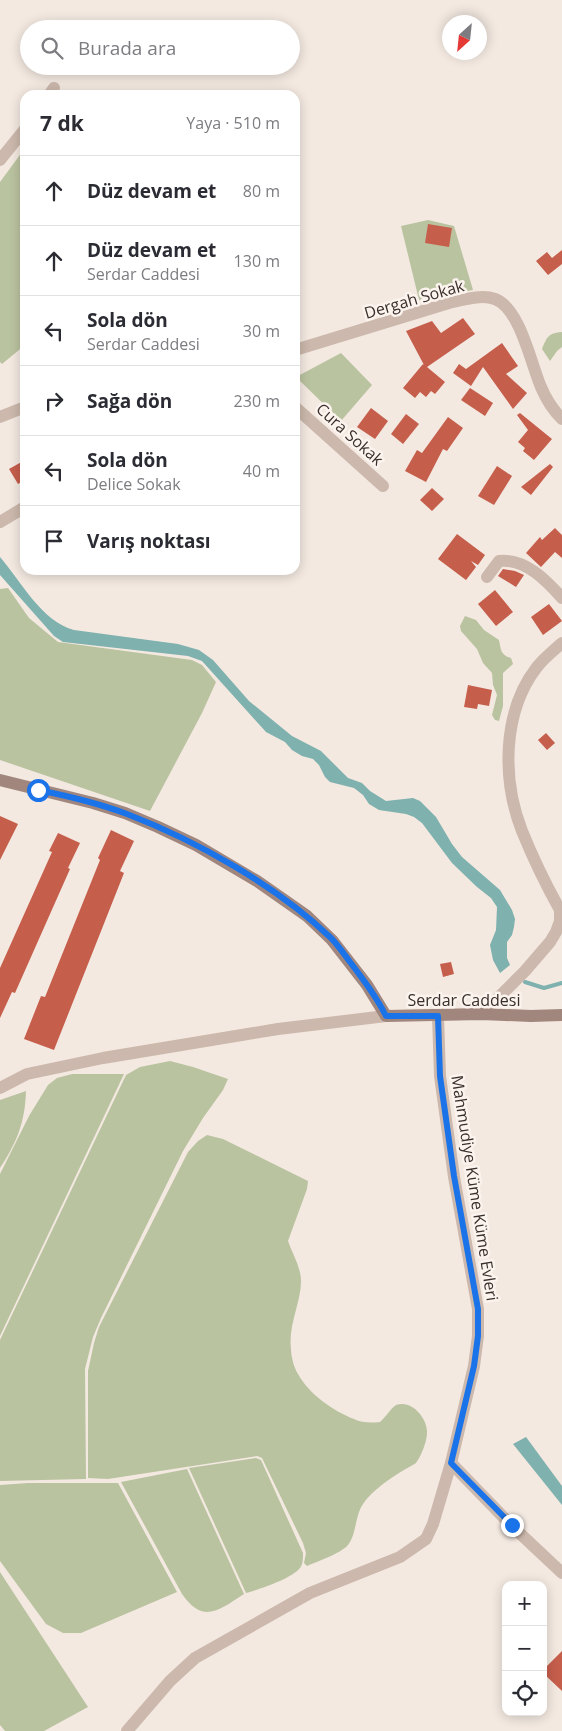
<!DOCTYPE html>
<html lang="tr">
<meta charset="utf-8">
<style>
:root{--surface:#fff;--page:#f2f2f3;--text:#2b2b33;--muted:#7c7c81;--line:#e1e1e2}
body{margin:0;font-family:"Open Sans",sans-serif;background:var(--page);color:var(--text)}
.controls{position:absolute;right:15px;bottom:15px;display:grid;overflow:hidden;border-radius:10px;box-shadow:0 2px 12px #0003}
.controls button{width:45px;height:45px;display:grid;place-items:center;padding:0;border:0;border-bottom:1px solid var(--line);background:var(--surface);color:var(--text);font:25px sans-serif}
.compass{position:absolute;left:442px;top:15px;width:45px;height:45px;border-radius:50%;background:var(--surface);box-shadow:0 2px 12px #0003;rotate:207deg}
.stop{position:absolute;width:15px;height:15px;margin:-11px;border:4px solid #1a73e8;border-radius:50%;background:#fff}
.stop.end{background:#1a73e8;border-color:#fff;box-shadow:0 1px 5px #0008}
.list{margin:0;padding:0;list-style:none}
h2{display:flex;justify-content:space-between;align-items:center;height:65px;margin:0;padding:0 20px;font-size:21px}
h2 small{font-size:16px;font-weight:400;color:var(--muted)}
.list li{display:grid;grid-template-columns:32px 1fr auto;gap:15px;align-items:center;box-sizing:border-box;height:70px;padding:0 20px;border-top:1px solid var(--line)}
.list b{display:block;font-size:19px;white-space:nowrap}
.list p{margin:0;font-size:16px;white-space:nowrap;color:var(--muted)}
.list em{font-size:16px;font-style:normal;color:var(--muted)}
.icon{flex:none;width:28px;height:28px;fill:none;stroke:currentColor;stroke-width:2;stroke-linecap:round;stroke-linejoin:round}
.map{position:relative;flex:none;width:562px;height:1731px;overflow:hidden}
.search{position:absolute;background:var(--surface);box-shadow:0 2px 12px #0003;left:20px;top:20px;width:280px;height:55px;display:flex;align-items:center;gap:12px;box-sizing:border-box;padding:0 18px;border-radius:28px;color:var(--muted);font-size:19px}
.panel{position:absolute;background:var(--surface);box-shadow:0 2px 12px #0003;left:20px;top:90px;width:280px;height:485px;border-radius:15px}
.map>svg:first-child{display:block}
.green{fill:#bac3a0}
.water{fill:#7fb1ae}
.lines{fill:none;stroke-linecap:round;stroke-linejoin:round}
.stream{stroke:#7fb1ae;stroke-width:4}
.building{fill:#c65e4c}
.street{stroke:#ccb8ac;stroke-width:12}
.secondary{stroke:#a0867d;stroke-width:12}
.route{stroke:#1a73e8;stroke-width:6}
.labels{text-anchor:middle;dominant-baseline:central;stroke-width:5;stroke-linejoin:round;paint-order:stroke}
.street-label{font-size:16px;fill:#3a2e2b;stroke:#fbf3ed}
</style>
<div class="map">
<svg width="562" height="1731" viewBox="0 0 562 1731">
<rect width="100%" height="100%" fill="#f3e9e1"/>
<!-- green -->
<g class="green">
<polygon points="25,148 25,345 2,364 0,362 0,182"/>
<polygon points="428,220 454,226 473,290 419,300 401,226"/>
<path d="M562,332V347L557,351L550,361L542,349C547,337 548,333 562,332Z"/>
<polygon points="341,353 372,385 341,421 296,377"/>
<polygon points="8,588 29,618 58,642 192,660 202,665 216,682 202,713 150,811 0,760 0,589"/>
<path d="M465,616L476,620L484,630L499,640C501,649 500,655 511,658L513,664L503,673V706L499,721L495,720L492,715L497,695L493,685L492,673L483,663L477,649L461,631L460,626Z"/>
<polygon points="170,1061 193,1067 228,1079 223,1090 203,1118 183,1151 101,1318 93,1337 85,1369 86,1479 0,1481 0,1340 126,1075 140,1067"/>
<polygon points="72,1074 124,1074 0,1336 0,1174 29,1116 48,1085 57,1078"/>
<path d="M26,1091C25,1122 17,1142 0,1168V1100Z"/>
<path d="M207,1135L223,1139L308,1181L307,1189L288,1241C292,1253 301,1267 301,1281C301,1303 288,1325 291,1349C291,1356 294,1368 298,1374C309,1394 333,1411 354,1419C362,1423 371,1423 380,1422C385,1418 391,1408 396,1405C412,1399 428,1419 427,1433C427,1442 421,1456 416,1463C397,1474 367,1491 359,1512C355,1523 355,1536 348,1545C340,1554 318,1561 307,1566L304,1563L306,1553L303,1543L262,1458L257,1456L108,1479L88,1478V1371L94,1343L99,1327L188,1152L198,1141Z"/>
<path d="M256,1458L261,1460L303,1553C303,1558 303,1564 300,1568C291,1579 260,1589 246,1593L189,1468Z"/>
<path d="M187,1469L244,1594C218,1611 203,1624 182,1594L121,1482Z"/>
<polygon points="28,1483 118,1483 177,1592 81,1633 63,1633 46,1624 0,1561 0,1485"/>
<polygon points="0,1572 88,1707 44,1731 5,1731 0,1725"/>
</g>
<!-- water -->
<g class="water">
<path d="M0,557C21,581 41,621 74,630L178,644L199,650L213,660L249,701L292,736L321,751L348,778L362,783L370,791L386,801L413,798L420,801L436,817L452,844L462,857L500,890L512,910L515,919L514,927L512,935L507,942V958L510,965L500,973L493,960L490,945L496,930L497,907L491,898L477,887L452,863L422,823L414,817L406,814L379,810L369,804L363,795L354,788L330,782L325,777L319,765L313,759L302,756L292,750L285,742L266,732L202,661L188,656L63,642L54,636L0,575Z"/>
<polygon points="526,1437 562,1486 562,1505 513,1444"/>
</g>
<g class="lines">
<!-- stream -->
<polyline class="stream" points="525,982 544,988 562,983"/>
</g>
<!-- building -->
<g class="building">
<polygon points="428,224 452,228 449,247 425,243"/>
<polygon points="562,250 562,264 548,275 536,261 547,252 552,258"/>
<polygon points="463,318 475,334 427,367 445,382 435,394 431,391 426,397 420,392 415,398 403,388 423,364 424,365 406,331 432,321 441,333"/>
<polygon points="502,343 518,366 506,374 527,393 513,409 483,367 471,386 453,373 459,364 466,369"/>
<polygon points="470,388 493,403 485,416 461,400"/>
<polygon points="371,408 388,421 375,439 357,427"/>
<polygon points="520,413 552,439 534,460 523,451 525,448 518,442 528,430 517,415"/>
<polygon points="406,414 419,424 403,444 391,434"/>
<polygon points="448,417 463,428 447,451 443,449 426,482 405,471 417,450 422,453"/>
<polygon points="25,460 25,480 18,484 9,469"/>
<polygon points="550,464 553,467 531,495 521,487"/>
<polygon points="497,466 512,476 494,505 478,496"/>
<polygon points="432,488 444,499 432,511 420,500"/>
<polygon points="555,528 562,535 562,558 555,552 541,567 526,553 540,537 542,540"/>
<polygon points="457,534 485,555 478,565 471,561 476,567 466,580 438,559"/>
<polygon points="503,569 515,571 524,575 516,587 498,576"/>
<polygon points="495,590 513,612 496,626 478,604"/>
<polygon points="549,604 562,621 543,635 531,617"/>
<polygon points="468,685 492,690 489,706 478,704 477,709 464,707"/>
<polygon points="546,733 555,743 547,750 538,740"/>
<polygon points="0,816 18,824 0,860"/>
<polygon points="111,830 134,841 120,871 124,873 54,1050 24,1039 41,996 45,997 100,860 98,858"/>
<polygon points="58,833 80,843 68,868 70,869 15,993 12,992 0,1018 0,968 52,852 49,851"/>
<polygon points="451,962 454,974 443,977 440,964"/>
<polygon points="562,1651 562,1691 543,1673 543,1670"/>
</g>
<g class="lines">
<!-- street -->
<g class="street">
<polyline points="49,95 54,88"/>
<polyline points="0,160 25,129"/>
<path d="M295,350L449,303C463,300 481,294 495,299C520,308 531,364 541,387C546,399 553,410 562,419"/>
<polyline points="295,407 383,486"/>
<polyline points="0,417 25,407"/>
<polyline points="0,522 25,507"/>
<path d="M487,577L499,561C525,558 546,580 562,598"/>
<path d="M482,1014L525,971L550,942L556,932L560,921V910C546,885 533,858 522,831C502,780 502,712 537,667C544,658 553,651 562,643"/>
<polyline points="0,1088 27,1074 103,1058 278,1029 386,1016"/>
<polyline points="451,1463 511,1525 562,1573"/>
<polyline points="127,1731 170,1681 195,1658 310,1593 400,1557 426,1539 433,1524 451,1463 474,1366 478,1336 478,1309 454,1177 440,1076 438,1016"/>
</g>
<!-- secondary -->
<polyline class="secondary" points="0,780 93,803 125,813 158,827 196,845 257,881 307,916 332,940 367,985 386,1016 482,1014 531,1016 562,1015"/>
</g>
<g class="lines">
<!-- route -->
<path class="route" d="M38,790C68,796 98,803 127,814C197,841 277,886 331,938C338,945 344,954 350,962C363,979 376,996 386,1016H438L440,1076L454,1176L478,1309V1336L474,1366L451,1463L512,1525"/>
</g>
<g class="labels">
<!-- street labels -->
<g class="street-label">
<text transform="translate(414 299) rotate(-16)">Dergah Sokak</text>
<text transform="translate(350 434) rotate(42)">Cura Sokak</text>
<text x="464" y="1000">Serdar Caddesi</text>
<text transform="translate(475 1188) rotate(81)">Mahmudiye Küme Küme Evleri</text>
</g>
</g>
</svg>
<div class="controls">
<button>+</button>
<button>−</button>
<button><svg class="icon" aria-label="locate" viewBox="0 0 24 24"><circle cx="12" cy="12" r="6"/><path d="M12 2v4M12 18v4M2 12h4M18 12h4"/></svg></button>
</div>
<svg class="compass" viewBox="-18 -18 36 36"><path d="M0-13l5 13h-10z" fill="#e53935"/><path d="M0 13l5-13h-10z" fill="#7c7c81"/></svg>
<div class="stop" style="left:38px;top:790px"></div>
<div class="stop end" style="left:512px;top:1525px"></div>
<div class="search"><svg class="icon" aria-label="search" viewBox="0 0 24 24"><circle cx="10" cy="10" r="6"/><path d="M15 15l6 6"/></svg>Burada ara</div>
<section class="panel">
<h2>7 dk<small>Yaya · 510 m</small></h2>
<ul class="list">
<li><svg class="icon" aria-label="ahead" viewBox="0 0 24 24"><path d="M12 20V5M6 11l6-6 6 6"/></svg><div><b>Düz devam et</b></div><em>80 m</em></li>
<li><svg class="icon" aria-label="ahead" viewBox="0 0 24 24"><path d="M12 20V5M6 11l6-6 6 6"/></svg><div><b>Düz devam et</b><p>Serdar Caddesi</p></div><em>130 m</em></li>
<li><svg class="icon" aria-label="left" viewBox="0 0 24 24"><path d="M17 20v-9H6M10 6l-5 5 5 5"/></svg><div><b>Sola dön</b><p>Serdar Caddesi</p></div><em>30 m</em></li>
<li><svg class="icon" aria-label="right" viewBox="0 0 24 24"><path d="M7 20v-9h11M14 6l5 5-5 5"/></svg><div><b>Sağa dön</b></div><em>230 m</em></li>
<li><svg class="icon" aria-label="left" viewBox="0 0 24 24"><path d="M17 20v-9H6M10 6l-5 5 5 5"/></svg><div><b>Sola dön</b><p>Delice Sokak</p></div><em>40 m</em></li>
<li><svg class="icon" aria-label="arrive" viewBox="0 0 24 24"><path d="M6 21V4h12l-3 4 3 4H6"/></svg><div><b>Varış noktası</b></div></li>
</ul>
</section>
</div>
